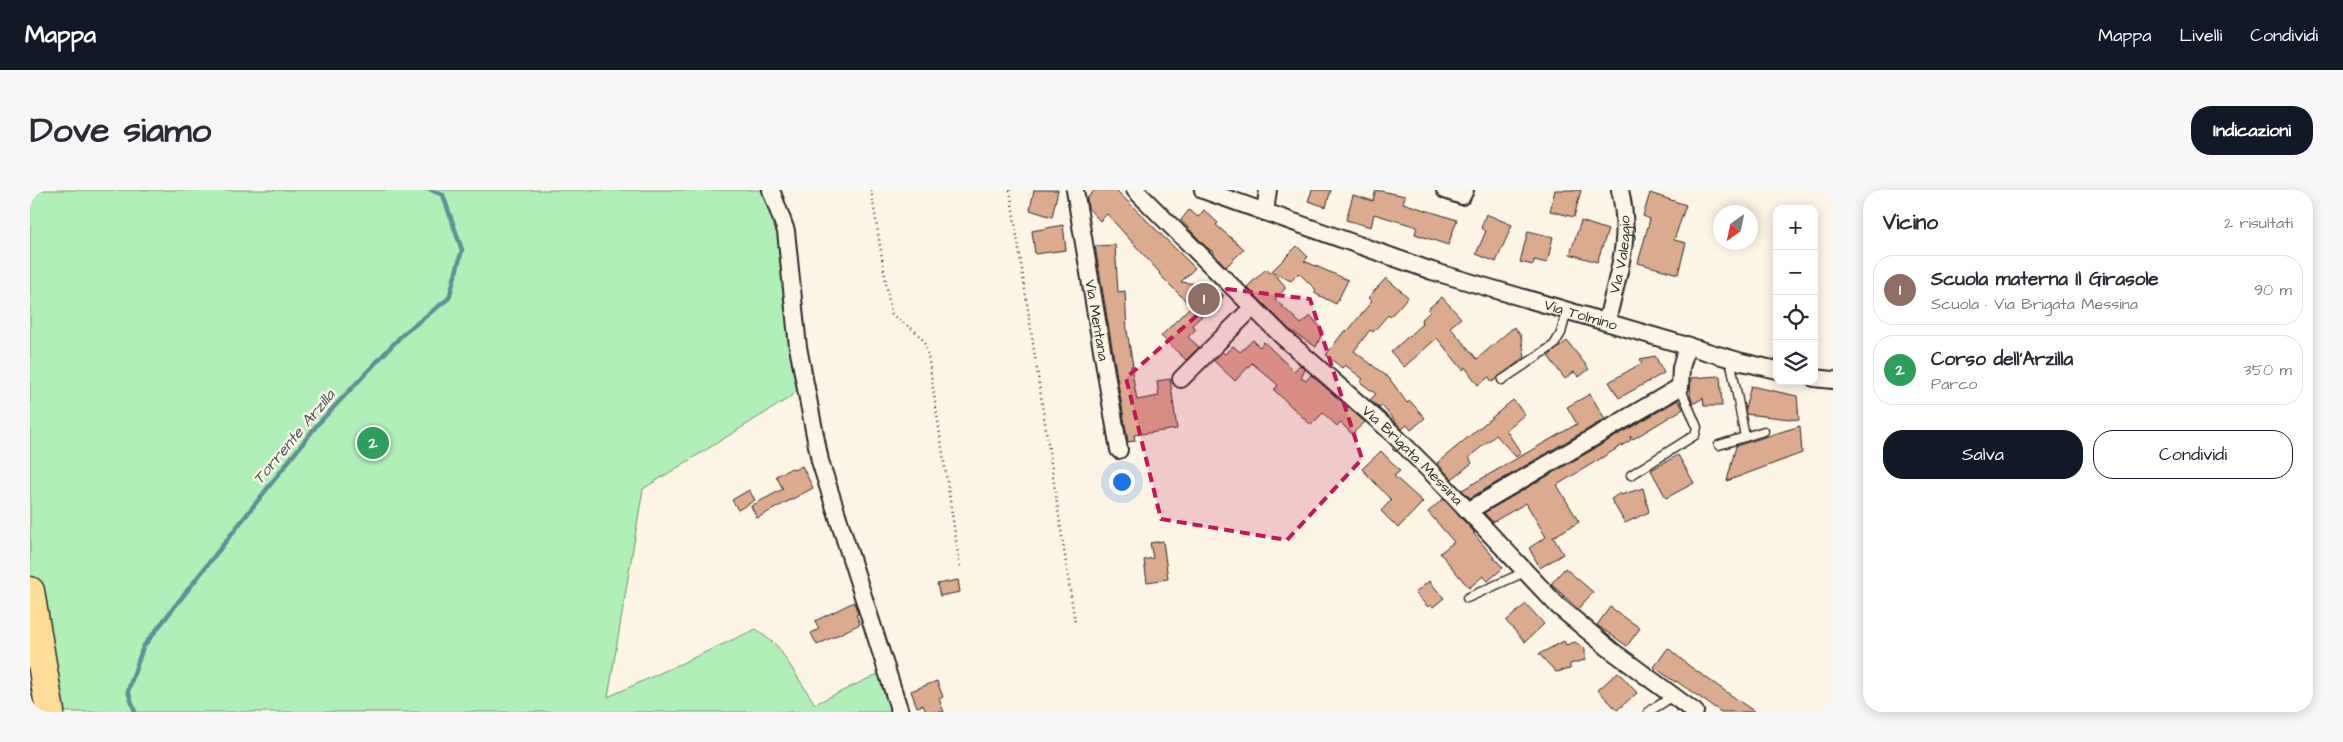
<!DOCTYPE html>
<html lang="it">
<meta charset="utf-8">
<style>
:root{--surface:#fff;--page:#f7f7f7;--text:#2b2b33;--muted:#7c7c81;--line:#e1e1e2;--accent:#111827}
body{margin:0;font-family:"Architects Daughter",sans-serif;background:var(--page);color:var(--text)}
.controls{position:absolute;right:15px;top:15px;display:grid;overflow:hidden;border-radius:10px;box-shadow:0 2px 12px #0003}
.controls button{width:45px;height:45px;display:grid;place-items:center;padding:0;border:0;border-bottom:1px solid var(--line);background:var(--surface);color:var(--text);font:25px sans-serif}
.compass{position:absolute;left:1683px;top:15px;width:45px;height:45px;border-radius:50%;background:var(--surface);box-shadow:0 2px 12px #0003;rotate:213deg}
.you{position:absolute;left:1091px;top:291px;width:18px;height:18px;margin:-12px;border:4px solid #fff;border-radius:50%;background:#1a73e8;box-shadow:0 0 0 8px #1a73e833}
.badge{display:grid;place-items:center;width:32px;height:32px;border-radius:50%;background:var(--accent);color:#fff;font-size:16px;font-weight:700}
.pin{position:absolute;translate:-50% -50%;border:2px solid #fff;box-shadow:0 1px 5px #0006}
.list{margin:0;padding:0;list-style:none}
h2{display:flex;justify-content:space-between;align-items:center;height:65px;margin:0;padding:0 20px;font-size:21px}
h2 small{font-size:16px;font-weight:400;color:var(--muted)}
.list li{display:grid;grid-template-columns:32px 1fr auto;gap:15px;align-items:center;box-sizing:border-box;height:70px;margin:0 10px 10px;padding:0 10px;border:1px solid var(--line);border-radius:20px}
.list b{display:block;font-size:19px;white-space:nowrap}
.list p{margin:0;font-size:16px;white-space:nowrap;color:var(--muted)}
.list em{font-size:16px;font-style:normal;color:var(--muted)}
.actions{display:flex;gap:10px;padding:15px 20px}
.actions a{flex:1;padding:11px 0;border:1px solid var(--accent);border-radius:20px;text-align:center;font-size:18px;color:var(--accent)}
.actions .main{background:var(--accent);color:#fff}
.icon{flex:none;width:28px;height:28px;fill:none;stroke:currentColor;stroke-width:2;stroke-linecap:round;stroke-linejoin:round}
.map{position:relative;flex:none;width:1803px;height:522px;overflow:hidden;border-radius:20px}
header{display:flex;align-items:center;gap:30px;box-sizing:border-box;height:70px;padding:0 25px;background:var(--accent);color:#fff}
header strong{font-size:24px}
nav{display:flex;gap:28px;margin-inline-start:auto;font-size:18px}
.intro{display:flex;align-items:center;justify-content:space-between;box-sizing:border-box;height:120px;padding:0 30px}
h1{margin:0;font-size:35px}
.button{padding:12px 22px;border-radius:20px;background:var(--accent);color:#fff;font-size:18px;font-weight:700}
main{display:flex;gap:30px;padding:0 30px}
aside{flex:1;background:var(--surface);border-radius:20px;box-shadow:0 2px 12px #0003}
.map>svg:first-child{display:block}
.green{fill:#b0efb7;stroke:#6e8d71}
.lines{fill:none;stroke-linecap:round;stroke-linejoin:round}
.stream{stroke:#5f9095;stroke-width:4.5}
.building{fill:#dcaa8e;stroke:#2b2b2b}
.lane-casing{stroke:#2b2b2b;stroke-width:11}
.street-casing{stroke:#2b2b2b;stroke-width:20}
.highway-casing{stroke:#2b2b2b;stroke-width:31}
.path{stroke:#2b2b2b;stroke-width:2.5;stroke-dasharray:1 4;stroke-linecap:butt}
.lane{stroke:#fcf5e5;stroke-width:8}
.street{stroke:#fcf5e5;stroke-width:16}
.highway{stroke:#fedd96;stroke-width:28}
.marked{fill:#c2185b;fill-opacity:0.2;stroke:#c2185b;stroke-width:4;stroke-dasharray:10 6;stroke-linejoin:round}
.labels{text-anchor:middle;dominant-baseline:central;stroke-width:5;stroke-linejoin:round;paint-order:stroke}
.street-label{font-size:15px;fill:#2b2b2b;stroke:#fcf5e5}
.water-label{font-size:16px;font-style:italic;fill:#415557;stroke:#fcf5e5}
</style>
<header>
<strong>Mappa</strong>
<nav><a>Mappa</a><a>Livelli</a><a>Condividi</a></nav>
</header>
<div class="intro"><h1>Dove siamo</h1><a class="button">Indicazioni</a></div>
<main>
<div class="map">
<svg width="1803" height="522" viewBox="0 0 1803 522">
<rect width="100%" height="100%" fill="#fcf5e5"/>
<filter id="ink" filterUnits="userSpaceOnUse"><feTurbulence type="fractalNoise" baseFrequency=".02" numOctaves="2"/><feDisplacementMap in="SourceGraphic" scale="10" xChannelSelector="R" yChannelSelector="G"/><feConvolveMatrix kernelMatrix="1 2 1 2 8 2 1 2 1" color-interpolation-filters="sRGB"/></filter>
<g filter="url(#ink)">
<!-- green -->
<polygon class="green" points="0,0 736,0 747,30 770,199 759,208 613,299 578,507 726,439 748,457 785,514 850,483 863,522 0,522"/>
<g class="lines">
<!-- stream -->
<polyline class="stream" points="105,522 98,501 113,457 287,235 372,145 419,108 432,60 413,5 401,0"/>
</g>
<!-- building -->
<g class="building">
<polygon points="1004,0 1028,0 1022,27 1000,20"/>
<polygon points="1065,0 1086,0 1165,78 1151,92 1183,96 1194,106 1162,135 1166,139 1158,147 1169,157 1156,170 1131,146 1161,116 1129,84 1130,83 1077,24 1070,31 1058,18 1057,8"/>
<polygon points="1282,0 1301,0 1296,17 1278,11"/>
<polygon points="1346,0 1375,6 1373,13 1427,30 1418,55 1385,44 1387,37 1344,24 1341,37 1316,30 1323,5 1343,11"/>
<polygon points="1525,0 1551,0 1544,27 1520,21"/>
<polygon points="1620,3 1656,15 1644,50 1656,53 1648,84 1608,73 1620,29 1613,26"/>
<polygon points="1159,20 1168,27 1174,20 1188,33 1186,35 1214,59 1196,77 1184,64 1185,63 1175,56 1151,30"/>
<polygon points="1456,24 1482,35 1466,72 1446,64 1456,41 1451,38"/>
<polygon points="1551,31 1578,40 1567,72 1540,64"/>
<polygon points="1033,35 1036,60 1005,64 1002,41"/>
<polygon points="1498,41 1523,47 1517,73 1504,70 1503,75 1490,72"/>
<polygon points="1085,55 1088,102 1095,101 1097,141 1103,176 1101,176 1107,210 1129,206 1127,191 1140,189 1147,239 1104,245 1105,251 1098,252 1065,56"/>
<polygon points="1267,56 1278,67 1274,71 1318,90 1306,114 1284,103 1286,100 1269,83 1261,91 1243,82 1255,96 1255,99 1245,109 1271,134 1281,126 1293,141 1286,157 1260,140 1217,97 1236,79 1240,83"/>
<polygon points="1356,88 1378,107 1360,127 1358,125 1343,142 1340,140 1324,161 1359,188 1377,213 1380,211 1395,228 1381,240 1377,235 1372,239 1352,216 1349,218 1340,210 1346,204 1330,192 1333,189 1315,175 1312,178 1296,165 1315,140 1317,142 1342,111 1338,108"/>
<polygon points="1412,107 1431,128 1420,137 1447,169 1484,137 1491,146 1495,167 1462,192 1459,187 1448,195 1435,177 1433,180 1407,148 1374,177 1361,162 1392,134 1391,130 1400,122 1398,119"/>
<polygon points="1223,150 1230,157 1234,152 1264,181 1270,175 1275,180 1271,188 1276,191 1281,185 1335,232 1322,244 1311,233 1307,236 1293,223 1281,235 1244,200 1248,195 1222,173 1205,191 1184,171 1192,162 1195,164 1203,156 1210,162"/>
<polygon points="1537,151 1559,179 1549,187 1544,182 1535,189 1518,166"/>
<polygon points="1625,166 1634,183 1589,208 1579,192 1612,173 1610,169"/>
<polygon points="1690,186 1692,216 1674,216 1673,208 1663,214 1660,205 1661,188"/>
<polygon points="1721,196 1767,206 1769,230 1716,224 1715,219"/>
<polygon points="1560,204 1575,229 1440,308 1432,300 1547,234 1537,217"/>
<polygon points="1483,210 1495,224 1476,240 1491,263 1486,267 1466,245 1439,267 1442,273 1422,289 1407,273"/>
<polygon points="1648,210 1653,219 1603,249 1600,246 1601,250 1527,295 1549,332 1523,347 1533,364 1510,378 1499,358 1516,347 1496,313 1463,332 1454,323"/>
<polygon points="1770,236 1772,263 1697,291 1706,256"/>
<polygon points="1351,261 1370,281 1364,286 1393,312 1368,338 1351,321 1361,310 1332,279"/>
<polygon points="1648,265 1664,293 1636,308 1621,280"/>
<polygon points="772,276 783,298 727,328 721,316 753,299 746,286 762,278 764,280"/>
<polygon points="1613,298 1619,322 1595,333 1581,309 1590,303 1591,305"/>
<polygon points="719,300 725,310 708,320 702,310"/>
<polygon points="1413,309 1445,343 1443,343 1473,378 1458,391 1453,386 1439,398 1410,363 1424,352 1398,322"/>
<polygon points="1133,351 1138,389 1117,392 1114,370 1123,368 1120,353"/>
<polygon points="1535,378 1563,402 1548,419 1521,394"/>
<polygon points="928,390 930,402 910,406 907,394"/>
<polygon points="1399,391 1414,408 1403,417 1401,415 1398,417 1385,403"/>
<polygon points="824,412 828,424 826,425 830,434 787,455 781,443 789,439 785,431"/>
<polygon points="1496,414 1514,434 1495,452 1476,431"/>
<polygon points="1580,417 1610,438 1597,456 1567,435"/>
<polygon points="1534,451 1536,455 1545,452 1555,459 1555,470 1540,474 1540,479 1526,482 1509,464"/>
<polygon points="1638,458 1658,475 1725,522 1691,522 1646,491 1645,492 1624,477"/>
<polygon points="1588,482 1607,503 1587,520 1568,500"/>
<polygon points="907,491 913,507 909,509 914,522 896,522 893,515 887,517 881,501"/>
</g>
<g class="lines">
<defs>
<g id="lane">
<polyline points="1700,168 1715,247"/>
<polyline points="1472,190 1524,155 1531,143 1537,120"/>
<polyline points="1689,255 1734,241"/>
<polyline points="1601,285 1665,245 1667,237 1650,197"/>
<polyline points="1437,408 1495,382"/>
<polyline points="1618,522 1634,512 1641,504"/>
</g>
<g id="street">
<polyline points="741,0 756,41 768,157 790,271 870,522"/>
<path id="s1" d="M1045,0L1089,260"/>
<path id="s2" d="M1105,0L1253,147L1359,240L1410,291L1528,416L1581,460L1665,522"/>
<path id="s3" d="M1173,0L1402,81L1712,172L1747,180"/>
<polyline points="1415,0 1432,6 1435,0"/>
<polyline points="1235,22 1238,0"/>
<path id="s4" d="M1577,131C1588,82 1602,50 1590,0"/>
<polyline points="1784,188 1803,190"/>
<polyline points="1151,189 1223,117"/>
<polyline points="1438,321 1650,197 1651,178 1657,155"/>
</g>
<polyline id="highway" points="0,401 20,522"/>
</defs>
<!-- lane casing -->
<use href="#lane" class="lane-casing"/>
<!-- street casing -->
<use href="#street" class="street-casing"/>
<!-- highway casing -->
<use href="#highway" class="highway-casing"/>
<!-- path -->
<g class="path">
<path d="M841,0L861,123C870,133 884,137 892,149C895,153 896,160 898,165L930,377"/>
<polyline points="980,0 1045,433"/>
</g>
<!-- lane -->
<use href="#lane" class="lane"/>
<!-- street -->
<use href="#street" class="street"/>
<!-- highway -->
<use href="#highway" class="highway"/>
</g>
</g>
<!-- marked area -->
<path class="marked" d="M1197,99L1280,109L1332,269L1257,350L1131,329L1096,188Z"/>
<g class="labels">
<!-- street labels -->
<g class="street-label">
<text stroke="none"><textPath href="#s4" startOffset="68">Via Valeggio</textPath></text>
<text stroke="none"><textPath href="#s3" startOffset="398">Via Tolmino</textPath></text>
<text stroke="none"><textPath href="#s1" startOffset="132">Via Mentana</textPath></text>
<text stroke="none"><textPath href="#s2" startOffset="384">Via Brigata Messina</textPath></text>
</g>
<!-- water labels -->
<g class="water-label">
<text transform="translate(264 247) rotate(-50)">Torrente Arzilla</text>
</g>
</g>
</svg>
<div class="controls">
<button>+</button>
<button>−</button>
<button><svg class="icon" aria-label="locate" viewBox="0 0 24 24"><circle cx="12" cy="12" r="6"/><path d="M12 2v4M12 18v4M2 12h4M18 12h4"/></svg></button>
<button><svg class="icon" aria-label="layers" viewBox="0 0 24 24"><path d="M12 4l9 5-9 5-9-5zM3 14l9 5 9-5"/></svg></button>
</div>
<svg class="compass" viewBox="-18 -18 36 36"><path d="M0-13l5 13h-10z" fill="#e53935"/><path d="M0 13l5-13h-10z" fill="#7c7c81"/></svg>
<div class="you"></div>
<div class="pin badge" style="left:1174px;top:109px;background:#8d6e63">1</div>
<div class="pin badge" style="left:343px;top:253px;background:#2e9e5b">2</div>
</div>
<aside>
<h2>Vicino<small>2 risultati</small></h2>
<ul class="list">
<li><span class="badge" style="background:#8d6e63">1</span><div><b>Scuola materna Il Girasole</b><p>Scuola · Via Brigata Messina</p></div><em>90 m</em></li>
<li><span class="badge" style="background:#2e9e5b">2</span><div><b>Corso dell'Arzilla</b><p>Parco</p></div><em>350 m</em></li>
</ul>
<div class="actions"><a class="main">Salva</a><a>Condividi</a></div>
</aside>
</main>
